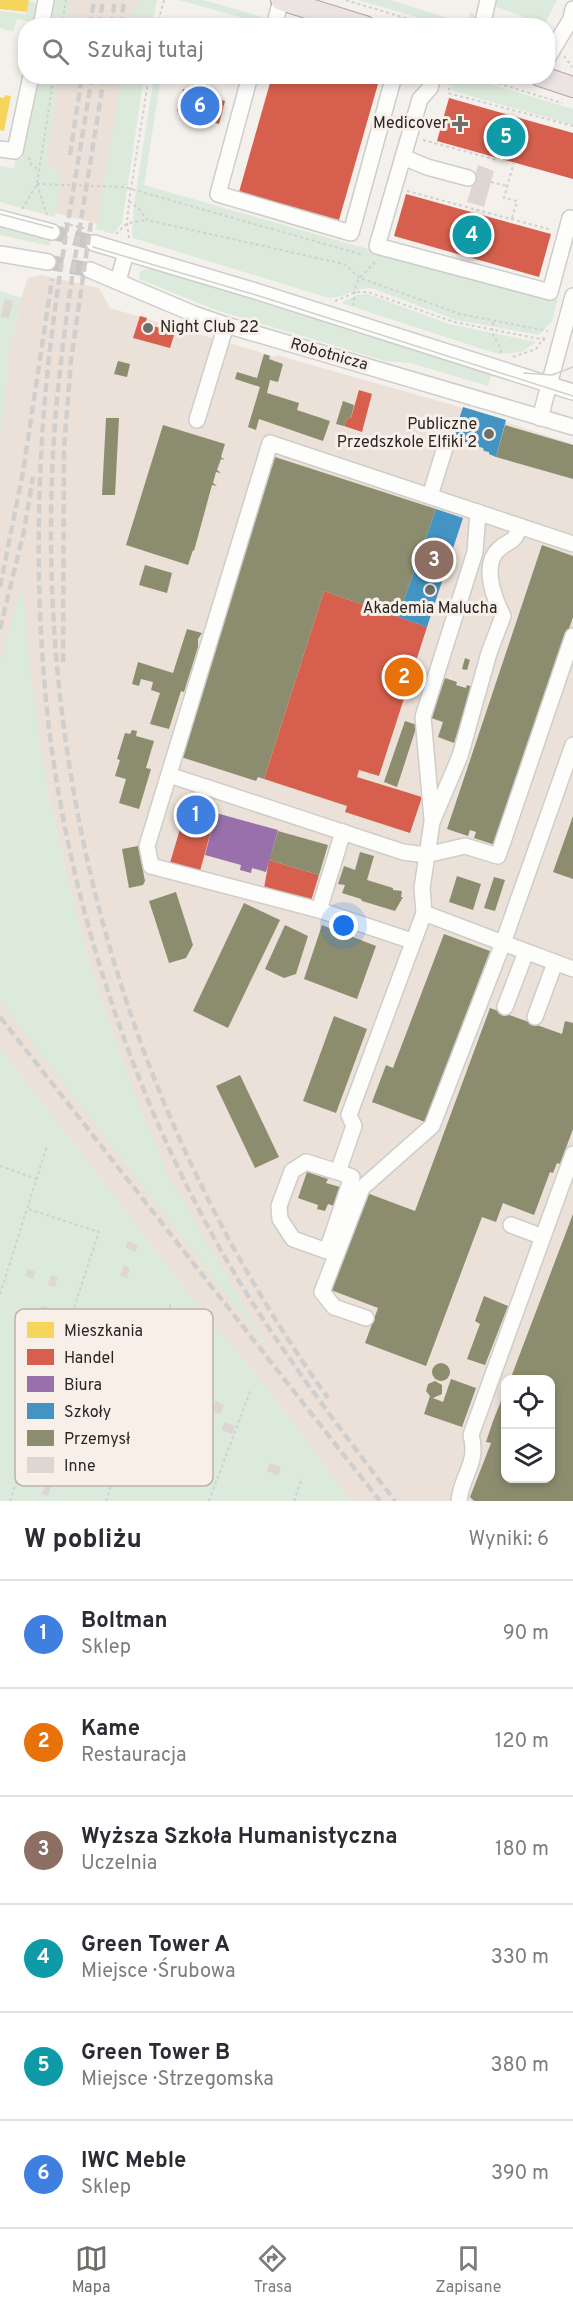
<!DOCTYPE html>
<html lang="pl">
<meta charset="utf-8">
<style>
:root{--surface:#fff;--page:#f2f2f3;--text:#2b2b33;--muted:#7c7c81;--line:#e1e1e2;--accent:#706d6a}
body{margin:0;font-family:Overpass,sans-serif;background:var(--page);color:var(--text)}
.controls{position:absolute;right:18px;bottom:18px;display:grid;overflow:hidden;border-radius:12px;box-shadow:0 3px 9px #0003}
.controls button{width:54px;height:54px;display:grid;place-items:center;padding:0;border:0;border-bottom:2px solid var(--line);background:var(--surface);color:var(--text);font:30px sans-serif}
.you{position:absolute;left:344px;top:926px;width:21px;height:21px;margin:-15px;border:4px solid #fff;border-radius:50%;background:#1a73e8;box-shadow:0 0 0 9px #1a73e833}
.badge{display:grid;place-items:center;width:39px;height:39px;border-radius:50%;background:var(--accent);color:#fff;font-size:20px;font-weight:700}
.pin{position:absolute;translate:-50% -50%;border:3px solid #fff;box-shadow:0 2px 6px #0006}
.list{margin:0;padding:0;list-style:none}
h2{display:flex;justify-content:space-between;align-items:center;height:78px;margin:0;padding:0 24px;font-size:26px}
h2 small{font-size:20px;font-weight:400;color:var(--muted)}
.list li{display:grid;grid-template-columns:39px 1fr auto;gap:18px;align-items:center;box-sizing:border-box;height:108px;padding:0 24px;border-top:2px solid var(--line)}
.list b{display:block;font-size:22px;white-space:nowrap}
.list p{margin:0;font-size:20px;white-space:nowrap;color:var(--muted)}
.list em{font-size:20px;font-style:normal;color:var(--muted)}
.icon{flex:none;width:33px;height:33px;fill:none;stroke:currentColor;stroke-width:2;stroke-linecap:round;stroke-linejoin:round}
.map{position:relative;flex:none;width:573px;height:1501px;overflow:hidden}
.search{position:absolute;background:var(--surface);box-shadow:0 3px 9px #0003;left:18px;right:18px;top:18px;height:66px;display:flex;align-items:center;gap:15px;box-sizing:border-box;padding:0 21px;border-radius:24px;color:var(--muted);font-size:22px}
.sheet{height:726px;background:var(--surface)}
nav{display:flex;justify-content:space-around;align-items:center;box-sizing:border-box;height:84px;border-top:2px solid var(--line);background:var(--surface);font-size:16px;color:var(--muted)}
nav a{display:grid;justify-items:center;gap:3px}
nav .on{color:var(--accent)}
.map>svg:first-child{display:block}
.built{fill:#ebe1d9;fill-rule:evenodd}
.green{fill:#dceadc}
.homes{fill:#f6d55c}
.shops{fill:#d6604d}
.offices{fill:#9970ab}
.schools{fill:#4393c3}
.industry{fill:#8c8c6e}
.building{fill:#ded7d1}
.lines{fill:none;stroke-linecap:round;stroke-linejoin:round}
.minor-tunnel{stroke:#cbc8c4;stroke-width:15;stroke-dasharray:15 8;stroke-linecap:butt}
.minor-casing{stroke:#cfcdca;stroke-width:18}
.major-casing{stroke:#b3a3a5;stroke-width:22}
.path{stroke:#d2cfcf;stroke-width:2;stroke-dasharray:3 3;stroke-linecap:butt}
.minor{stroke:#fdfdfc;stroke-width:15}
.major{stroke:#ece3e5;stroke-width:20}
.tram{stroke:#d0cfce;stroke-width:1.5}
.rail{stroke:#d0cfce;stroke-width:4.5;stroke-dasharray:9 4.5;stroke-linecap:butt}
.poi-dot{fill:#706d6a;stroke:#f8efe9;stroke-width:2}
.labels{text-anchor:middle;dominant-baseline:central;stroke-width:6;stroke-linejoin:round;paint-order:stroke}
.poi-label{font-size:16px;fill:#292624;stroke:#f8efe9;text-anchor:end}
.street-label{font-size:16px;fill:#292624;stroke:#f8efe9}
.key{fill:#f8efe9;stroke:#bab3ae;stroke-width:1.5}
.key-label{font-size:16px;fill:#292624}
</style>
<div class="map">
<svg width="573" height="1501" viewBox="0 0 573 1501">
<rect width="100%" height="100%" fill="#f4f0ec"/>
<!-- built -->
<g class="built">
<polygon points="68,0 154,0 149,25 64,26"/>
<polygon points="56,77 140,77 114,228 36,208"/>
<path d="M42,275L99,288L110,308L276,357L277,355L294,360L453,405L573,444V1501H350L281,1406L191,1296L0,1048V987L124,1066L92,972L67,878L47,786L0,774V436L9,364L7,359L21,298L28,278ZM506,1380H550V1478H506Z"/>
</g>
<!-- green -->
<g class="green">
<polygon points="55,0 70,0 66,25 50,25"/>
<polygon points="142,0 157,0 152,25 131,25 134,6"/>
<polygon points="179,0 203,0 263,17 261,23"/>
<polygon points="358,0 390,0 467,24 471,11 476,18 477,25 443,25"/>
<polygon points="496,0 557,0 544,25 494,6"/>
<polygon points="29,1 35,3 39,8 32,22 17,19 13,32 0,28 0,11 26,14"/>
<polygon points="39,77 59,77 45,165 61,171 55,217 0,202 0,166 14,168 16,158 22,159"/>
<polygon points="122,77 144,77 122,223 113,234 96,229"/>
<path d="M154,77H161L144,185L357,246L535,293L558,298L552,321L539,335L456,320L371,288C353,288 344,298 329,298L133,238L132,231L134,204Z"/>
<polygon points="454,77 467,77 573,109 573,125 453,91 451,88"/>
<polygon points="0,225 51,239 50,246 0,235"/>
<polygon points="146,269 162,270 491,374 488,386 410,363 385,361 216,310 139,279 140,272"/>
<polygon points="0,291 21,298 7,359 10,364 0,436"/>
<polygon points="368,294 449,324 536,342 522,352 498,354 341,303 357,295"/>
<polygon points="22,585 33,692 47,786 67,878 92,972 124,1066 167,1173 270,1351 0,1001 0,663"/>
<polygon points="0,1048 191,1296 281,1406 350,1501 0,1501"/>
</g>
<!-- homes -->
<g class="homes">
<polygon points="0,0 29,0 27,12 0,9"/>
<polygon points="5,95 11,96 4,131 0,130 0,97 4,98"/>
</g>
<!-- shops -->
<g class="shops">
<polygon points="272,76 380,77 339,220 239,192"/>
<polygon points="183,89 225,101 219,124 177,111"/>
<polygon points="449,98 573,133 573,179 437,141"/>
<polygon points="406,194 551,234 539,277 394,236"/>
<polygon points="140,316 147,318 145,324 175,332 170,348 133,338"/>
<polygon points="359,390 372,394 362,432 344,426 348,417 351,418"/>
<polygon points="324,591 427,627 379,776 359,770 357,777 422,797 410,833 345,812 347,806 264,779"/>
<polygon points="187,805 216,813 200,871 170,863"/>
<polygon points="269,860 319,875 311,901 264,888"/>
</g>
<!-- offices -->
<polygon class="offices" points="216,813 278,830 266,872 252,868 251,873 240,870 241,865 205,855"/>
<!-- schools -->
<g class="schools">
<polygon points="463,407 506,420 496,457 489,454 489,452 484,451 483,448 453,438"/>
<polygon points="436,509 463,518 427,627 398,617"/>
</g>
<!-- industry -->
<g class="industry">
<polygon points="264,354 270,356 269,359 283,364 278,382 270,380 267,393 299,403 297,410 330,421 323,441 259,419 256,430 248,427 260,387 235,379 237,372 257,378"/>
<polygon points="118,361 130,364 127,377 114,374"/>
<polygon points="343,401 354,405 351,418 348,417 344,426 336,424"/>
<polygon points="106,418 119,418 115,495 102,495"/>
<polygon points="163,425 225,444 221,457 225,460 221,459 217,470 221,473 216,472 213,483 217,486 212,485 194,551 193,550 188,565 126,545"/>
<polygon points="505,425 573,445 573,479 496,457"/>
<polygon points="275,457 436,509 398,617 324,591 264,779 258,777 256,781 181,757"/>
<polygon points="542,545 573,556 573,617 495,845 474,838 476,832 470,830 468,836 447,829"/>
<polygon points="145,565 172,573 167,593 139,585"/>
<polygon points="187,629 202,633 198,639 198,647 184,692 181,691 169,729 150,724 160,693 151,690 153,682 141,679 139,686 132,684 138,662 173,673"/>
<polygon points="465,658 470,660 467,670 462,669"/>
<polygon points="445,678 457,682 456,685 466,688 467,685 472,687 454,743 438,737 443,722 431,718"/>
<polygon points="405,721 417,725 397,787 384,782"/>
<polygon points="132,730 137,731 136,736 154,741 146,768 151,769 139,809 119,803 126,779 115,776 120,760 117,759 125,733 130,734"/>
<polygon points="573,816 573,879 553,872"/>
<polygon points="278,831 328,845 319,875 269,860"/>
<polygon points="138,846 145,881 143,885 129,888 122,849"/>
<polygon points="360,852 374,856 367,880 393,888 393,890 402,891 401,897 403,897 395,911 362,901 361,899 342,893 345,885 338,884 344,866 355,870"/>
<polygon points="457,876 481,884 473,910 449,902"/>
<polygon points="494,877 505,880 495,911 484,908"/>
<polygon points="176,892 193,945 186,958 169,963 149,901"/>
<polygon points="244,903 280,920 228,1028 193,1011"/>
<polygon points="285,925 308,936 296,974 284,978 265,969"/>
<polygon points="322,925 376,946 357,999 304,979"/>
<polygon points="444,934 490,951 425,1122 372,1102 386,1065 393,1068"/>
<polygon points="490,1008 562,1034 565,1021 573,1023 573,1129 560,1164 557,1163 553,1173 550,1172 534,1215 503,1203 496,1222 482,1217 426,1366 365,1343 378,1308 331,1290 367,1193 415,1211"/>
<polygon points="334,1016 367,1029 336,1113 303,1101"/>
<polygon points="240,1075 279,1157 255,1168 216,1086"/>
<polygon points="307,1172 328,1179 326,1183 340,1187 334,1206 328,1204 325,1211 317,1209 318,1205 298,1198"/>
<polygon points="573,1214 573,1501 474,1501 470,1497 491,1443 486,1442 493,1421 505,1391 506,1478 550,1478 550,1380 510,1380"/>
<polygon points="484,1296 508,1306 485,1365 467,1359 480,1324 475,1321"/>
<circle cx="441" cy="1372" r="9"/>
<polygon points="451,1379 476,1388 462,1427 424,1414 430,1396 426,1391 428,1384 435,1381 442,1385 442,1394 433,1398 443,1402"/>
</g>
<!-- building -->
<g class="building">
<polygon points="395,116 401,118 398,128 392,126"/>
<polygon points="478,165 494,171 484,207 467,202"/>
<polygon points="5,299 13,301 9,318 1,317"/>
<polygon points="128,1241 138,1245 135,1252 125,1247"/>
<polygon points="124,1265 130,1268 127,1278 120,1276"/>
<polygon points="28,1269 36,1272 33,1279 25,1276"/>
<polygon points="51,1275 58,1277 55,1287 48,1285"/>
<polygon points="42,1305 49,1308 47,1315 39,1313"/>
<polygon points="16,1317 26,1320 23,1328 14,1325"/>
<polygon points="215,1401 224,1405 220,1414 212,1411"/>
<polygon points="225,1422 235,1426 232,1434 221,1430"/>
<polygon points="270,1463 281,1467 278,1476 267,1471"/>
<polygon points="45,1485 51,1487 48,1496 42,1494"/>
</g>
<g class="lines">
<!-- minor-tunnel -->
<g class="minor-tunnel">
<polyline points="52,232 94,243"/>
<polyline points="48,262 90,270"/>
</g>
<defs>
<g id="minor">
<polyline points="41,26 46,0"/>
<polyline points="274,26 281,0"/>
<polyline points="482,26 488,0"/>
<polyline points="548,57 571,19 573,9"/>
<polyline points="250,76 218,194 351,233 394,76"/>
<polyline points="433,76 430,88 420,99 377,246 550,292 570,218 573,219"/>
<polyline points="0,149 15,151 31,76"/>
<polyline points="403,157 427,167 468,178"/>
<polyline points="0,218 52,232"/>
<polyline points="94,243 252,290 573,392"/>
<polyline points="0,254 48,262"/>
<polyline points="90,270 194,314 226,325 573,427"/>
<polyline points="118,281 126,253"/>
<polyline points="540,418 573,296"/>
<polyline points="197,420 226,325"/>
<polyline points="430,496 447,441"/>
<polyline points="169,775 403,852 426,855 465,846 498,856 573,636"/>
<polyline points="432,819 423,717 475,552 478,512"/>
<polyline points="319,910 343,832"/>
<polyline points="424,913 503,943 573,745"/>
<polyline points="412,941 319,910 151,866 147,846 270,443 573,544"/>
<polyline points="505,1007 526,952"/>
<polyline points="535,1017 555,963"/>
<path d="M338,1172L352,1177L327,1251L293,1239L280,1219L279,1206L292,1171L306,1162L338,1172L354,1126L349,1115L424,913L422,888L432,822L460,756L489,653L503,616C494,598 481,565 499,549C512,538 513,545 520,526"/>
<polyline points="511,1225 543,1237"/>
<polyline points="366,1318 334,1307 322,1292 362,1188 432,1126 503,943 573,969"/>
<path d="M459,1501C461,1476 479,1463 471,1435L573,1154"/>
</g>
<g id="major">
<polyline points="281,0 365,26"/>
<polyline points="540,76 573,87"/>
</g>
</defs>
<!-- minor casing -->
<use href="#minor" class="minor-casing"/>
<!-- major casing -->
<use href="#major" class="major-casing"/>
<!-- path -->
<g class="path">
<polyline points="346,0 431,26"/>
<polyline points="62,26 66,0"/>
<polyline points="157,26 164,0"/>
<polyline points="564,56 572,67"/>
<polyline points="452,76 448,93 573,126"/>
<polyline points="487,80 562,103"/>
<polyline points="487,80 495,76"/>
<polyline points="423,140 497,160 498,158"/>
<polyline points="28,158 31,160 31,164 39,170"/>
<polyline points="491,182 507,186"/>
<polyline points="37,184 124,187 360,254 363,252"/>
<polyline points="37,184 47,215"/>
<polyline points="407,191 552,230"/>
<polyline points="129,201 140,210 147,220 344,264 360,278 356,284 353,305"/>
<polyline points="22,209 37,184 54,76"/>
<polyline points="512,218 517,201 504,198 514,162"/>
<polyline points="64,223 87,229"/>
<polyline points="116,234 127,223 147,220"/>
<polyline points="129,238 127,223 129,201 149,76"/>
<polyline points="375,262 360,278 460,314 548,331"/>
<polyline points="335,301 356,292 368,292 454,322 545,340"/>
<polyline points="493,322 492,333 499,345 502,355"/>
<polyline points="513,357 536,349 546,335"/>
<polyline points="0,1166 37,1179"/>
<polyline points="0,1294 47,1146"/>
<polyline points="10,1501 99,1232 28,1209"/>
<polyline points="106,1501 171,1303"/>
<polyline points="209,1501 251,1389"/>
<polyline points="294,1501 302,1478"/>
</g>
<!-- minor -->
<use href="#minor" class="minor"/>
<!-- major -->
<use href="#major" class="major"/>
<!-- tram -->
<g class="tram">
<polyline points="0,214 53,228"/>
<polyline points="93,247 256,295 573,396"/>
<polyline points="524,373 552,375 573,367"/>
</g>
<!-- rail -->
<g class="rail">
<polyline points="90,26 94,0"/>
<polyline points="99,26 103,0"/>
<polyline points="111,26 115,0"/>
<polyline points="121,26 124,0"/>
<path d="M92,76C74,191 51,307 43,423C37,512 37,600 45,689C62,886 132,1101 233,1271C281,1352 338,1426 395,1501"/>
<path d="M104,76C84,209 57,342 52,476C40,806 136,1130 328,1398"/>
<polyline points="70,155 82,76"/>
<polyline points="0,587 23,472 52,279"/>
<polyline points="0,629 24,531 33,477"/>
<polyline points="63,662 64,448 71,360 91,222"/>
<polyline points="0,1017 380,1501"/>
</g>
</g>
<!-- markers -->
<g class="poi-dot">
<path d="M457 115h6v6h6v6h-6v6h-6v-6h-6v-6h6z"/>
<circle cx="148" cy="328" r="6"/>
<circle cx="489" cy="434" r="6"/>
<circle cx="430" cy="590" r="6"/>
</g>
<g class="labels">
<!-- poi labels -->
<g class="poi-label">
<text x="448" y="124">Medicover</text>
<text x="160" y="328" text-anchor="start">Night Club 22</text>
<text x="477" y="425">Publiczne<tspan x="477" dy="18">Przedszkole Elfiki 2</tspan></text>
<text x="430" y="609" text-anchor="middle">Akademia Malucha</text>
</g>
<!-- street labels -->
<g class="street-label">
<text transform="translate(329 355) rotate(16)">Robotnicza</text>
</g>
</g>
<!-- legend -->
<rect x="15" y="1309" width="198" height="177" rx="9" class="key"/>
<rect x="27" y="1322" width="27" height="16" fill="#f6d55c"/>
<rect x="27" y="1349" width="27" height="16" fill="#d6604d"/>
<rect x="27" y="1376" width="27" height="16" fill="#9970ab"/>
<rect x="27" y="1403" width="27" height="16" fill="#4393c3"/>
<rect x="27" y="1430" width="27" height="16" fill="#8c8c6e"/>
<rect x="27" y="1457" width="27" height="16" fill="#ded7d1"/>
<g class="key-label">
<text x="64" y="1336">Mieszkania</text>
<text x="64" y="1363">Handel</text>
<text x="64" y="1390">Biura</text>
<text x="64" y="1417">Szkoły</text>
<text x="64" y="1444">Przemysł</text>
<text x="64" y="1471">Inne</text>
</g>
</svg>
<div class="controls">
<button><svg class="icon" aria-label="locate" viewBox="0 0 24 24"><circle cx="12" cy="12" r="6"/><path d="M12 2v4M12 18v4M2 12h4M18 12h4"/></svg></button>
<button><svg class="icon" aria-label="layers" viewBox="0 0 24 24"><path d="M12 4l9 5-9 5-9-5zM3 14l9 5 9-5"/></svg></button>
</div>
<div class="you"></div>
<div class="pin badge" style="left:196px;top:815px;background:#3f7fe0">1</div>
<div class="pin badge" style="left:404px;top:677px;background:#e8710a">2</div>
<div class="pin badge" style="left:434px;top:560px;background:#8d6e63">3</div>
<div class="pin badge" style="left:472px;top:235px;background:#0f9aa8">4</div>
<div class="pin badge" style="left:506px;top:137px;background:#0f9aa8">5</div>
<div class="pin badge" style="left:200px;top:106px;background:#3f7fe0">6</div>
<div class="search"><svg class="icon" aria-label="search" viewBox="0 0 24 24"><circle cx="10" cy="10" r="6"/><path d="M15 15l6 6"/></svg>Szukaj tutaj</div>
</div>
<section class="sheet">
<h2>W pobliżu<small>Wyniki: 6</small></h2>
<ul class="list">
<li><span class="badge" style="background:#3f7fe0">1</span><div><b>Boltman</b><p>Sklep</p></div><em>90 m</em></li>
<li><span class="badge" style="background:#e8710a">2</span><div><b>Kame</b><p>Restauracja</p></div><em>120 m</em></li>
<li><span class="badge" style="background:#8d6e63">3</span><div><b>Wyższa Szkoła Humanistyczna</b><p>Uczelnia</p></div><em>180 m</em></li>
<li><span class="badge" style="background:#0f9aa8">4</span><div><b>Green Tower A</b><p>Miejsce · Śrubowa</p></div><em>330 m</em></li>
<li><span class="badge" style="background:#0f9aa8">5</span><div><b>Green Tower B</b><p>Miejsce · Strzegomska</p></div><em>380 m</em></li>
<li><span class="badge" style="background:#3f7fe0">6</span><div><b>IWC Meble</b><p>Sklep</p></div><em>390 m</em></li>
</ul>
</section>
<nav>
<a class="on"><svg class="icon" aria-label="map" viewBox="0 0 24 24"><path d="M3 6l6-2 6 2 6-2v14l-6 2-6-2-6 2zM9 4v14M15 6v14"/></svg>Mapa</a>
<a><svg class="icon" aria-label="directions" viewBox="0 0 24 24"><path d="M12 3l9 9-9 9-9-9zM9 14v-3h6M13 9l2 2-2 2"/></svg>Trasa</a>
<a><svg class="icon" aria-label="saved" viewBox="0 0 24 24"><path d="M7 4h10v16l-5-4-5 4z"/></svg>Zapisane</a>
</nav>
